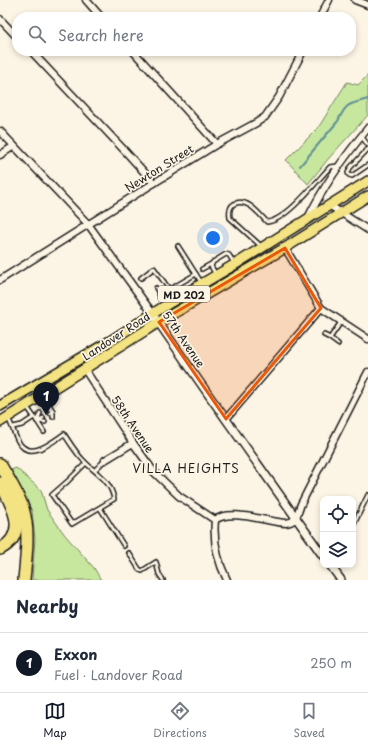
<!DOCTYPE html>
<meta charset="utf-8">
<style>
:root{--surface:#fff;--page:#f2f2f3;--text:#1f2937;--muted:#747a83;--line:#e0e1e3;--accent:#111827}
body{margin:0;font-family:"Playpen Sans",sans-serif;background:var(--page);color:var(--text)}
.controls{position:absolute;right:12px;bottom:12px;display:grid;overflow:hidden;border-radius:8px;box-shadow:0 2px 6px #0003}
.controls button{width:36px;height:36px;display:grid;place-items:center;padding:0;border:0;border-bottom:1px solid var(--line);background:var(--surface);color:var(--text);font:20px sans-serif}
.you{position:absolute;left:213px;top:238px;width:14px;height:14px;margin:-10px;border:3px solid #fff;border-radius:50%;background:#1a73e8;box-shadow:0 0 0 6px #1a73e833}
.badge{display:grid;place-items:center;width:26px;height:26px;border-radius:50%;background:var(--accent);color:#fff;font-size:13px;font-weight:700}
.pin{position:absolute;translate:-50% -33px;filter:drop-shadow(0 1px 2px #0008)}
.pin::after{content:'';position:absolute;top:21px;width:14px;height:12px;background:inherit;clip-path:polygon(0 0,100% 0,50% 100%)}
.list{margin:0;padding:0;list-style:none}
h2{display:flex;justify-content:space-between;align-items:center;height:52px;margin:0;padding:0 16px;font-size:17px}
h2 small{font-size:13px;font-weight:400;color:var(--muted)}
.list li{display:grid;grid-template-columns:26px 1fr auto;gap:12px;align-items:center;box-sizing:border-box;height:60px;padding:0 16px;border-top:1px solid var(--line)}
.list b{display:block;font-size:15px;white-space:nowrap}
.list p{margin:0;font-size:13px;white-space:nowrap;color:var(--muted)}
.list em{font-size:13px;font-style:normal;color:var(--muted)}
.icon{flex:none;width:22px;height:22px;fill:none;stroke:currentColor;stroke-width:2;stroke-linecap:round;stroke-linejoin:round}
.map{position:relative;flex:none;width:368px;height:580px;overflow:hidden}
.search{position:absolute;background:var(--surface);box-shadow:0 2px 6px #0003;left:12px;right:12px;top:12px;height:44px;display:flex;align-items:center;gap:10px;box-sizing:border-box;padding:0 14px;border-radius:16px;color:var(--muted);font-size:15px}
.sheet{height:112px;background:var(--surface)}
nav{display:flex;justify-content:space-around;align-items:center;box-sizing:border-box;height:56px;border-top:1px solid var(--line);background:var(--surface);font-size:11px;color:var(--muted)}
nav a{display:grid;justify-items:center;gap:2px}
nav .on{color:var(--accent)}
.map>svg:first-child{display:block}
.green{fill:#c7e79f;stroke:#72825e}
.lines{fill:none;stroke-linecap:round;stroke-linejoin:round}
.stream{stroke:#5f8f95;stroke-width:2}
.service-casing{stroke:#1c1c1c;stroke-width:6}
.minor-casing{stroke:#1c1c1c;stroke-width:9}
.tertiary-casing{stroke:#1c1c1c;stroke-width:10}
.primary-casing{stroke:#1c1c1c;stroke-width:12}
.motorway-casing{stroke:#1c1c1c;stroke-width:14}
.service{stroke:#fcf5e5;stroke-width:3}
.minor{stroke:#fcf5e5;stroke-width:6}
.tertiary{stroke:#fcf5e5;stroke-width:7}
.primary{stroke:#f4e382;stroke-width:9}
.motorway{stroke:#f4e382;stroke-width:11}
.marked{fill:#e8590c;fill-opacity:0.2;stroke:#e8590c;stroke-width:3;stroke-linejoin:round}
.labels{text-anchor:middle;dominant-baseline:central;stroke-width:3.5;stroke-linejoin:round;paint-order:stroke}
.shield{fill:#fcf5e5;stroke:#5f5d58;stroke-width:1}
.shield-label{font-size:10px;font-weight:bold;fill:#1c1c1c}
.street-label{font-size:11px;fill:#1c1c1c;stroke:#fcf5e5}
.neighbourhood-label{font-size:12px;letter-spacing:1px;fill:#1c1c1c;stroke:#fcf5e5}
</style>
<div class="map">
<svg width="368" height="580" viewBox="0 0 368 580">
<rect width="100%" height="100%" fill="#fcf5e5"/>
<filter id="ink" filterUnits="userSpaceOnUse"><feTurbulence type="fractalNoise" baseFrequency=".025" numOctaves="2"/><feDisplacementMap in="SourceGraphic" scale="8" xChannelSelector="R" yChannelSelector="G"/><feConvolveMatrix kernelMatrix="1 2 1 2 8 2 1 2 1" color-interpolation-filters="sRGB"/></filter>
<g filter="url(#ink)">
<!-- green -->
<g class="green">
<polygon points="368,75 368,115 329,158 308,184 286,160 318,128 347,82 358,85"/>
<polygon points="16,468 41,490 47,510 65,535 94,568 101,580 32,580 35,539 32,511 11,470"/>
</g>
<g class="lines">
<!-- stream -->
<path class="stream" d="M300,166L338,121C347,101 350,105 368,99"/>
<defs>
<g id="service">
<polyline points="361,136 368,145"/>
<polyline points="368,149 350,168 348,173 349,175 352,176 368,165"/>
<polyline points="178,246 201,282"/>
<path d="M261,246L230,218C229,212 229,207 234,204C247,197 259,214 267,222C286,221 317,181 330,167L338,166"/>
<polyline points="202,269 211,264"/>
<polyline points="216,275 211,266 213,262 226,254 229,255 234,263"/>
<polyline points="141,278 154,268 169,289"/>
<polyline points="156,288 160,295 196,274"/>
<polyline points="324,335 330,338"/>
<polyline points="338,344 330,338 341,322"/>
<polyline points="43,395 53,411 50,413"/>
<polyline points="27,407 37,421 43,418"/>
<polyline points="48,408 53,411 53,417"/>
<path d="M8,418C12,425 14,434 18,441C29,462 52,442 64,434C70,443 76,453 83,460C96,474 110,479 114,499L72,524L52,495L68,481L86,463"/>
<polyline points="37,421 44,432"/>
<polyline points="37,421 40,413"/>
<polyline points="37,421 45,422"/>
<polyline points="13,427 22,425 34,417"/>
<polyline points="95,470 105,460"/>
<polyline points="100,508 124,546"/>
<polyline points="354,524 368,495"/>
<polyline points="129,553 139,569 142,571 156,562 159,574 163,580"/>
</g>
<g id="minor">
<polyline points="86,0 101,17"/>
<polyline points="355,0 368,5"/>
<polyline points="320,17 329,0"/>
<polyline points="0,19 17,37"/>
<polyline points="31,51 125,151 154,183"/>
<polyline points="133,51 217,144"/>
<polyline points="0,131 88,224 153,314"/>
<polyline points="0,155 14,146"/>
<polyline points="329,205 368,230"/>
<path d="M308,218C324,185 345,156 368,128"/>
<polyline points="285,248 321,308 368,339"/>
<polyline points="0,280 154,183 217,144 256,123 265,117 279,97 303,51"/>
<path d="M85,370L133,443L154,472L179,496L215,520C213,541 218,562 227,580"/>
<polyline points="226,419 321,308"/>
<polyline points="105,460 133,443"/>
<path d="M215,520C230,508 267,522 286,523C297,522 297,514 301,504L368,372"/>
</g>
<g id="tertiary">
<polyline points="156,319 208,394 323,556"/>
<polyline points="330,565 341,580"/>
</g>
<g id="primary">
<polyline points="0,406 110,341 171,302 239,262 368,181"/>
<polyline points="0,422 159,322 285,248 368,196"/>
</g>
<g id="motorway">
<path d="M0,464C8,478 18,493 23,508C30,531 26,556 24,580"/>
<path d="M0,483C11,503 30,534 0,549"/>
</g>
</defs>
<!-- service casing -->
<use href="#service" class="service-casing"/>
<!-- minor casing -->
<use href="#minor" class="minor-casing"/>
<!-- tertiary casing -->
<use href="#tertiary" class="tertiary-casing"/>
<!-- primary casing -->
<use href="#primary" class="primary-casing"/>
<!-- motorway casing -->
<use href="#motorway" class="motorway-casing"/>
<!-- service -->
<use href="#service" class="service"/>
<!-- minor -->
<use href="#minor" class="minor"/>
<!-- tertiary -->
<use href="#tertiary" class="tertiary"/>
<!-- primary -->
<use href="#primary" class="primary"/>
<!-- motorway -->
<use href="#motorway" class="motorway"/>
</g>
</g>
<!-- marked area -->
<path class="marked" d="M285,248L321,308L226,419L159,322Z"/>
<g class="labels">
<!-- shield labels -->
<rect class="shield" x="158" y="286" width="52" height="16" rx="3"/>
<g class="shield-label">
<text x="184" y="294">MD 202</text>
</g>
<!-- street labels -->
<g class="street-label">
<text transform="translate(159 168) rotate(-32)">Newton Street</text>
<text transform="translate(116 336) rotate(-33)">Landover Road</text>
<text transform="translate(184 339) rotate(56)">57th Avenue</text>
<text transform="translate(133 424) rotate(56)">58th Avenue</text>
</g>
<!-- neighbourhood labels -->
<g class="neighbourhood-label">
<text x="186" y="468">VILLA HEIGHTS</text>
</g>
</g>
</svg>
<div class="controls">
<button><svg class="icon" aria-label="locate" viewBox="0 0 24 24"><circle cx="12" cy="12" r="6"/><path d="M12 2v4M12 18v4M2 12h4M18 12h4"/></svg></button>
<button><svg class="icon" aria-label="layers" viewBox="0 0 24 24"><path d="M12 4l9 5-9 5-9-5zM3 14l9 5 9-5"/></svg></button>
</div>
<div class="you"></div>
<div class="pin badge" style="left:46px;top:415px">1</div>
<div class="search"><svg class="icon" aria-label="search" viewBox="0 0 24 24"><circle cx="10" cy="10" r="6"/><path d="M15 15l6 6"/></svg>Search here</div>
</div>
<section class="sheet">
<h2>Nearby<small></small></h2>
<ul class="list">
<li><span class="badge">1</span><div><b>Exxon</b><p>Fuel · Landover Road</p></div><em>250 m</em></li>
</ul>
</section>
<nav>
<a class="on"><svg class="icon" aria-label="map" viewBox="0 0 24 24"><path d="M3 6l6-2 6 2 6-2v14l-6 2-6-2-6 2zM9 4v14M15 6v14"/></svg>Map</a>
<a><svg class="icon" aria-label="directions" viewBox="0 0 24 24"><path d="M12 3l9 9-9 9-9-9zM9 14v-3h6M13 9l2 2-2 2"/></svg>Directions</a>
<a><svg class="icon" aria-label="saved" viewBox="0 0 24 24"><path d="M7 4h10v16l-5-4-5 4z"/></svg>Saved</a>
</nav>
